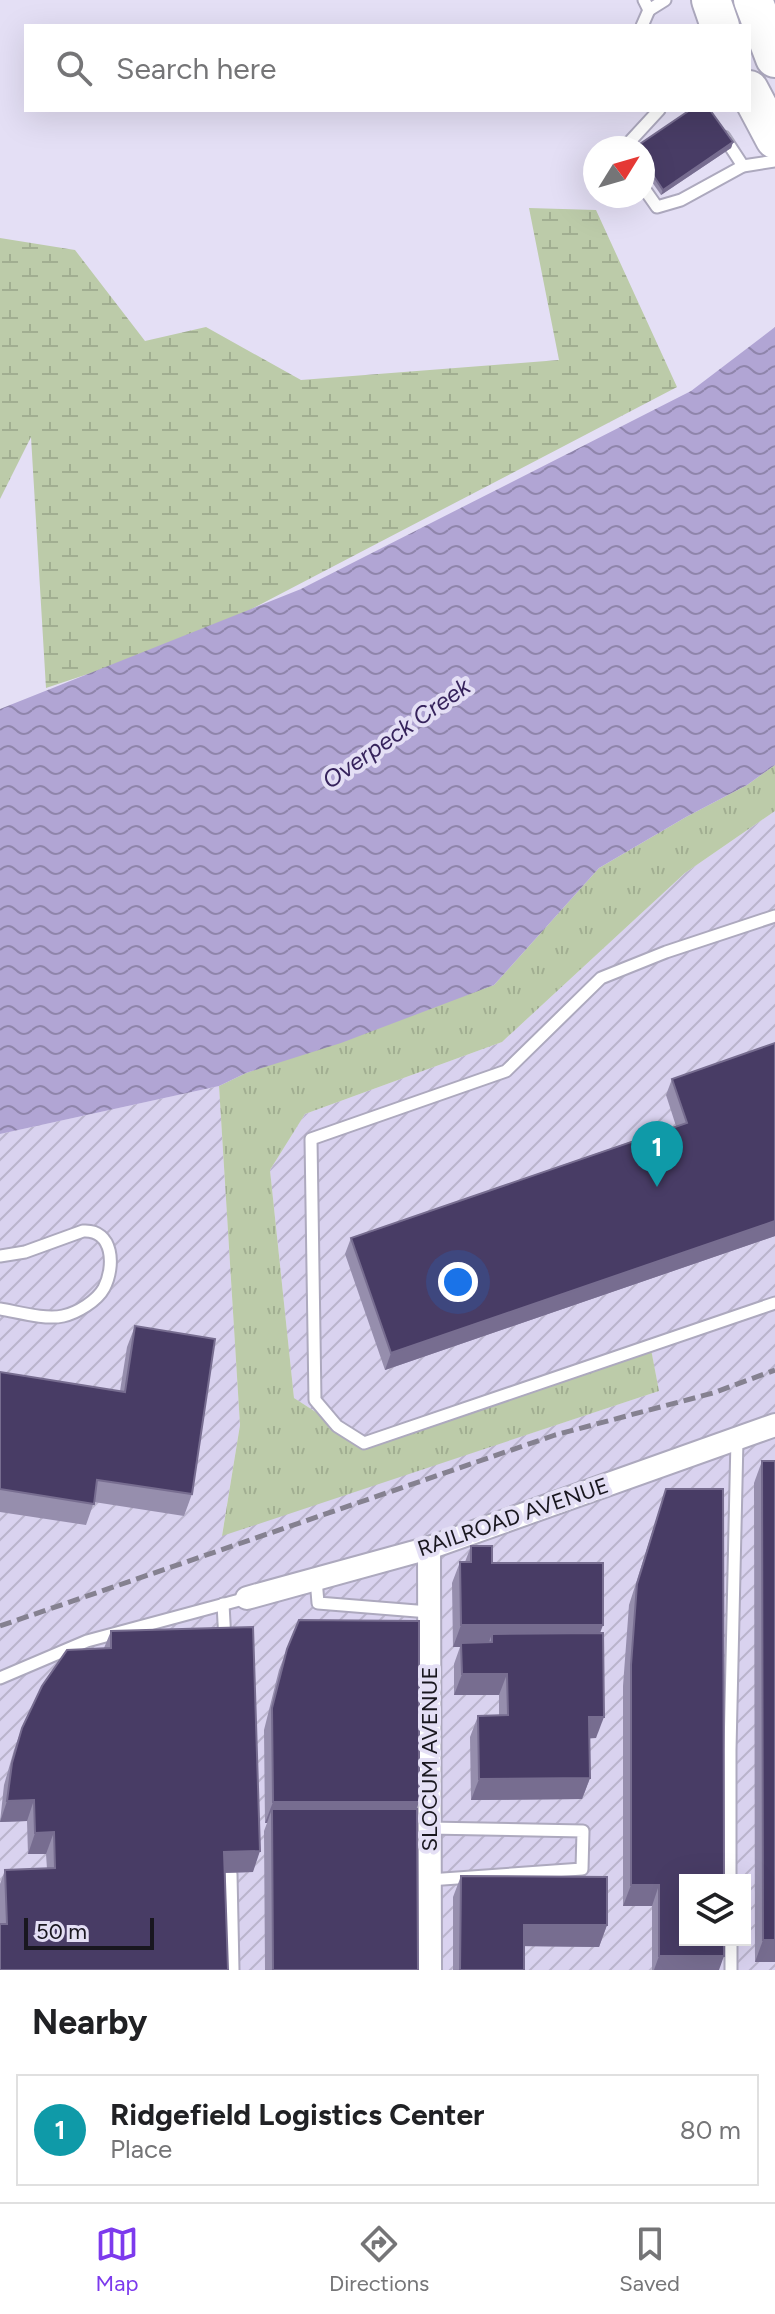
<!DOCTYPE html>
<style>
:root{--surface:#fff;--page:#f6f6f6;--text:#202124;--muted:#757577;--line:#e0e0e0;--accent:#7c3aed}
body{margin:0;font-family:Figtree,sans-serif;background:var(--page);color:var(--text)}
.controls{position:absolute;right:24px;bottom:24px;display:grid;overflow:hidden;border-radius:0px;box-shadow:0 8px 32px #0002}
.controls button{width:72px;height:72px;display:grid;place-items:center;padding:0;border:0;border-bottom:2px solid var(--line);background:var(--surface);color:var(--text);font:40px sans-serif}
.compass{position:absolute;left:583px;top:136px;width:72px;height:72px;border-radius:50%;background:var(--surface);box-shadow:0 8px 32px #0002;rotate:53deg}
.scale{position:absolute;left:24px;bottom:20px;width:130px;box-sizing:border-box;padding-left:8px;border:4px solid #19171f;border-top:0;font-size:22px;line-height:28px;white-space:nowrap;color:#19171f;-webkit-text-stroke:6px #e4dff5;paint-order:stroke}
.you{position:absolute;left:458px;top:1282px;width:28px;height:28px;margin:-20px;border:6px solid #fff;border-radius:50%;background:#1a73e8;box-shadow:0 0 0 12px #1a73e833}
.badge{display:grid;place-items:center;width:52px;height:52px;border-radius:50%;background:var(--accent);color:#fff;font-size:26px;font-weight:700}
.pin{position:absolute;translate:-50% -66px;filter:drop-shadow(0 2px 4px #0008)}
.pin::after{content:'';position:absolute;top:42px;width:28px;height:24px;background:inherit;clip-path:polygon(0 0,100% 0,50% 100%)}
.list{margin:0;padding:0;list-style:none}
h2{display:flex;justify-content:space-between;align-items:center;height:104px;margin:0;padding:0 32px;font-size:34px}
h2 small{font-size:26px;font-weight:400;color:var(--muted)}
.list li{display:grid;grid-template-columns:52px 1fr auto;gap:24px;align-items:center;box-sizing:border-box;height:112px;margin:0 16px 16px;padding:0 16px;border:2px solid var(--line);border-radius:0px}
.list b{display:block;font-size:30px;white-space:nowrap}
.list p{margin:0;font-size:26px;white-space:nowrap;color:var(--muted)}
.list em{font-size:26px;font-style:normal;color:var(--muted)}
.icon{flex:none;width:44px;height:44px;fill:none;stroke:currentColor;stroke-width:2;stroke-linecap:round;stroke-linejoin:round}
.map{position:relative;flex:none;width:775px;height:1970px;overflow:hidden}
.search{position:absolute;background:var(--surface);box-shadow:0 8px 32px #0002;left:24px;right:24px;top:24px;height:88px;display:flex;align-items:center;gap:20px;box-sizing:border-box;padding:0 28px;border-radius:0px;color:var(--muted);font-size:30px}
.sheet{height:232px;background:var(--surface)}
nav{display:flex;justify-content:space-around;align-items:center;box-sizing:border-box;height:112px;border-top:2px solid var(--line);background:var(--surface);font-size:22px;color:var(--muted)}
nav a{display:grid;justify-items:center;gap:4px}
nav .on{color:var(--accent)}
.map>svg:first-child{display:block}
.industrial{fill:url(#industrial-furrows);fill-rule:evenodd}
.grass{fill:url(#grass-tufts)}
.wetland{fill:url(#wetland-marsh)}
.water{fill:url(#water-waves)}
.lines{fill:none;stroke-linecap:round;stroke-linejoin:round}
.service-casing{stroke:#ada9be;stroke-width:15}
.minor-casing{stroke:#ada9be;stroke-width:26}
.motorway-casing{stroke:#ada9be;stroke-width:42}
.service{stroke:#fff;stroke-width:11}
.minor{stroke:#fff;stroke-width:22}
.motorway{stroke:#fff;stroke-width:38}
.rail{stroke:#858190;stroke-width:5;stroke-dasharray:12 6;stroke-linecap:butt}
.wall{fill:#968ead}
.shaded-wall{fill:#776d90}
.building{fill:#483c65;stroke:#776d90;stroke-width:2}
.labels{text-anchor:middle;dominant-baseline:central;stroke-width:8;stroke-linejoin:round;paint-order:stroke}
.street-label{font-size:22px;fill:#19171f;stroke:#e4dff5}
.water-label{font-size:24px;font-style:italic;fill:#36235c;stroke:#e4dff5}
</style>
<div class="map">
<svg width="775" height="1970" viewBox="0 0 775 1970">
<defs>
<pattern id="industrial-furrows" width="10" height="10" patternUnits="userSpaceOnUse" patternTransform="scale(2)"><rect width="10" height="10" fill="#d9d2ef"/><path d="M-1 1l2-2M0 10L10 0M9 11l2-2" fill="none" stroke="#bab4cc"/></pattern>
<pattern id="grass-tufts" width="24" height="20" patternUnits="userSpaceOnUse" patternTransform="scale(2)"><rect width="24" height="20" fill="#bccba9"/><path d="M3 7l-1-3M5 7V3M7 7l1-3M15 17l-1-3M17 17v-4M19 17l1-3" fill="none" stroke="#a1ae91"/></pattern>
<pattern id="wetland-marsh" width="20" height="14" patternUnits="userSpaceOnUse" patternTransform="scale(2)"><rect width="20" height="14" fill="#bccba9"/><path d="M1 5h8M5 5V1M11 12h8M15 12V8" fill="none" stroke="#a1ae91"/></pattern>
<pattern id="water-waves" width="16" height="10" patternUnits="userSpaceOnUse" patternTransform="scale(2)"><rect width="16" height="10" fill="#b1a5d4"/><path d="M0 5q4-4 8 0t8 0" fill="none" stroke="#8f85ab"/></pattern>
</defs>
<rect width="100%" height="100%" fill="#e4dff5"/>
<!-- industrial -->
<path class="industrial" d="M775,811V1970H0V1134L219,1086L240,1425L222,1535L659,1391L650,1345L364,1443L294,1398L270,1170L305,1114L502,1042L685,873ZM685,1880H745V1940H685Z"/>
<!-- grass -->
<polygon class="grass" points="775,765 775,811 685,873 502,1042 305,1114 270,1170 294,1398 364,1443 650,1344 659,1391 222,1536 240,1425 219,1086 246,1073 494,985 599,868 686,817 747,785"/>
<!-- wetland -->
<polygon class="wetland" points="529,208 596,210 677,387 196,638 46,688 31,437 0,499 0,238 75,250 145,341 206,327 301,380 559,360"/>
<!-- water -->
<polygon class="water" points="775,327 775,765 747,785 686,817 599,868 494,985 341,1043 246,1073 219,1086 0,1134 0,709 301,589 691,391"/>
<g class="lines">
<defs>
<g id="service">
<polyline points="644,0 649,10 665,0"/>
<polyline points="642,26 649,10"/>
<polyline points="724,137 743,166"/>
<polyline points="624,148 659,110"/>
<polyline points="643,187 657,207 681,200 743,166 775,161"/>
<polyline points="775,916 666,952 601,978 506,1071 311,1139 315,1400 337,1426 364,1443 775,1303"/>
<path d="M0,1256L25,1252L83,1231C114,1229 115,1267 104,1288C97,1301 77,1313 63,1316C45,1320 18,1312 0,1309"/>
<polyline points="316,1579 318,1603 429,1612"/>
<polyline points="223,1604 225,1641"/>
<polyline points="0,1678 87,1641 247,1598"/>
<polyline points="231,1874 233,1970"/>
<polyline points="429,1880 582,1869 583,1831 429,1828"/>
<polyline points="730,1880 730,1750 737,1439"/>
<polyline points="731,1940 731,1970"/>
</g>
<g id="minor">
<polyline points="429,1548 430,1970"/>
<polyline points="247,1598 429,1548 775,1425"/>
</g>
<g id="motorway">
<polyline points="711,0 720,26"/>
<polyline points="753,0 775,58"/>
<polyline points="749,90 775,139"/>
</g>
</defs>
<!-- service casing -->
<use href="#service" class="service-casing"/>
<!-- minor casing -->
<use href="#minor" class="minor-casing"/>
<!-- motorway casing -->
<use href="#motorway" class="motorway-casing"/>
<!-- service -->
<use href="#service" class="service"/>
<!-- minor -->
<use href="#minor" class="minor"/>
<!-- motorway -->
<use href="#motorway" class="motorway"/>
<!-- rail -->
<polyline class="rail" points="0,1626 555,1435 713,1393 775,1370"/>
</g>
<!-- wall -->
<g class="wall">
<polygon points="733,142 731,148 661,195 643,169 643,148"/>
<polygon points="775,1043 775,1236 385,1370 345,1254 351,1238 676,1126 666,1095 672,1079"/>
<polygon points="135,1326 192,1494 184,1516 94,1502 86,1525 0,1512 0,1372 120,1391 127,1347"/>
<polygon points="762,1461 775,1461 775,1962 755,1962 754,1483"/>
<polygon points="666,1489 719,1970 652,1970 652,1906 623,1906 623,1686 629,1605"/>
<polygon points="471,1546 492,1563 600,1633 596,1738 590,1738 590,1778 582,1799 471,1800 470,1737 478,1716 499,1715 499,1695 454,1695 454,1664 460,1647 453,1647 452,1583 460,1562 465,1562"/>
<polygon points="111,1631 253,1872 225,1873 0,1970 0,1884 5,1870 47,1869 46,1854 28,1854 27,1821 0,1822 4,1785 14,1750 22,1728 104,1648"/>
<polygon points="287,1649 419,1802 416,1809 418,1970 265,1970 264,1831 267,1823 265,1823 264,1730 279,1670"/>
<polygon points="461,1876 607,1925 599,1947 524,1946 524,1970 453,1970 453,1897"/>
</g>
<!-- shaded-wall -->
<g class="shaded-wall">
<polygon points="733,142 731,148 661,195 663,190"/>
<polygon points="775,1221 775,1236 385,1370 391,1353"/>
<polygon points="461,1625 603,1625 595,1647 492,1642 492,1634 487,1647 461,1643 460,1647 453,1647"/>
<polygon points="462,1674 507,1674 499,1695 454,1695"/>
<polygon points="589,1717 604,1717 596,1738 582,1739"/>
<polygon points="590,1778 582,1799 471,1800 479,1779"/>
<polygon points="34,1800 27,1821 0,1822 7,1801"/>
<polygon points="273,1802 419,1802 411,1823 272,1809 267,1823 265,1823"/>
<polygon points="54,1832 46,1854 28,1854 35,1833"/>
<polygon points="260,1851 253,1872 217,1873 224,1852"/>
<polygon points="631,1885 659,1885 652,1906 623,1906"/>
<polygon points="524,1925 607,1925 599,1947 516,1946"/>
<polygon points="763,1940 775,1940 775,1962 755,1962"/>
<polygon points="659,1956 724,1956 719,1970 654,1970"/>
</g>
<!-- building -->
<g class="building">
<polygon points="690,110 710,110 733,142 663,190 643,160 643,148 634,148"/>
<polygon points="775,1043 775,1221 391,1353 351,1238 687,1123 672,1079"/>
<polygon points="135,1326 215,1339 192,1494 97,1480 94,1504 0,1489 0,1372 125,1392"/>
<polygon points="762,1461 775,1461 775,1940 763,1940"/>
<polygon points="666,1489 723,1489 724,1880 685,1880 685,1940 724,1940 724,1956 659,1956 659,1885 631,1885 631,1665 637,1584"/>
<polygon points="471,1546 492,1546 492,1563 603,1563 603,1625 461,1625 460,1562 471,1562"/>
<polygon points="299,1620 419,1621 419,1802 273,1802 272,1708 287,1649"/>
<polygon points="253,1627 260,1851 224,1852 228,1970 0,1970 0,1924 7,1924 5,1870 55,1868 54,1832 35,1833 34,1800 7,1801 12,1763 22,1728 42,1686 67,1650 111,1648 111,1631"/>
<polygon points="603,1633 604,1717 589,1717 590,1778 479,1779 478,1716 508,1715 507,1674 462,1674 461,1643 492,1642 492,1634"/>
<polygon points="272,1809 417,1809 418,1970 273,1970"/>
<polygon points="461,1876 607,1877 607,1925 524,1925 524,1970 460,1970"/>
</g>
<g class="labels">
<!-- street labels -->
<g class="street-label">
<text transform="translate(513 1517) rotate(-19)">RAILROAD AVENUE</text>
<text transform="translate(429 1759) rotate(-90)">SLOCUM AVENUE</text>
</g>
<!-- water labels -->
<g class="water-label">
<text transform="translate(396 733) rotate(-35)">Overpeck Creek</text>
</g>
</g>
</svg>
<div class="controls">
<button><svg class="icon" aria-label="layers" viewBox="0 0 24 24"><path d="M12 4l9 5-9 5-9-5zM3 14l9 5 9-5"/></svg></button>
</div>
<svg class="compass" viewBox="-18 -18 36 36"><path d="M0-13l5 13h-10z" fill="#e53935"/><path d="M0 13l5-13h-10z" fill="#757577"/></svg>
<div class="scale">50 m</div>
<div class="you"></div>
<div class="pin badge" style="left:657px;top:1187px;background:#0f9aa8">1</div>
<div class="search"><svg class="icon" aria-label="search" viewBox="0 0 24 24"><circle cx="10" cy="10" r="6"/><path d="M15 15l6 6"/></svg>Search here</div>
</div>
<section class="sheet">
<h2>Nearby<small></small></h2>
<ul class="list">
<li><span class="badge" style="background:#0f9aa8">1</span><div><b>Ridgefield Logistics Center</b><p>Place</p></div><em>80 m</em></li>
</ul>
</section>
<nav>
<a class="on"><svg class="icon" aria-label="map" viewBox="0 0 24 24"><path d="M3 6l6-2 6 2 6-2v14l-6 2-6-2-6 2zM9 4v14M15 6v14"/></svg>Map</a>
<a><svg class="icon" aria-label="directions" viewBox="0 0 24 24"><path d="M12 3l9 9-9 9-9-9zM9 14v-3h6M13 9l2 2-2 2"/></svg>Directions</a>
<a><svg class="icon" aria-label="saved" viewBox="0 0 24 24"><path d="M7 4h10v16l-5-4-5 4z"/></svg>Saved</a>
</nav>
